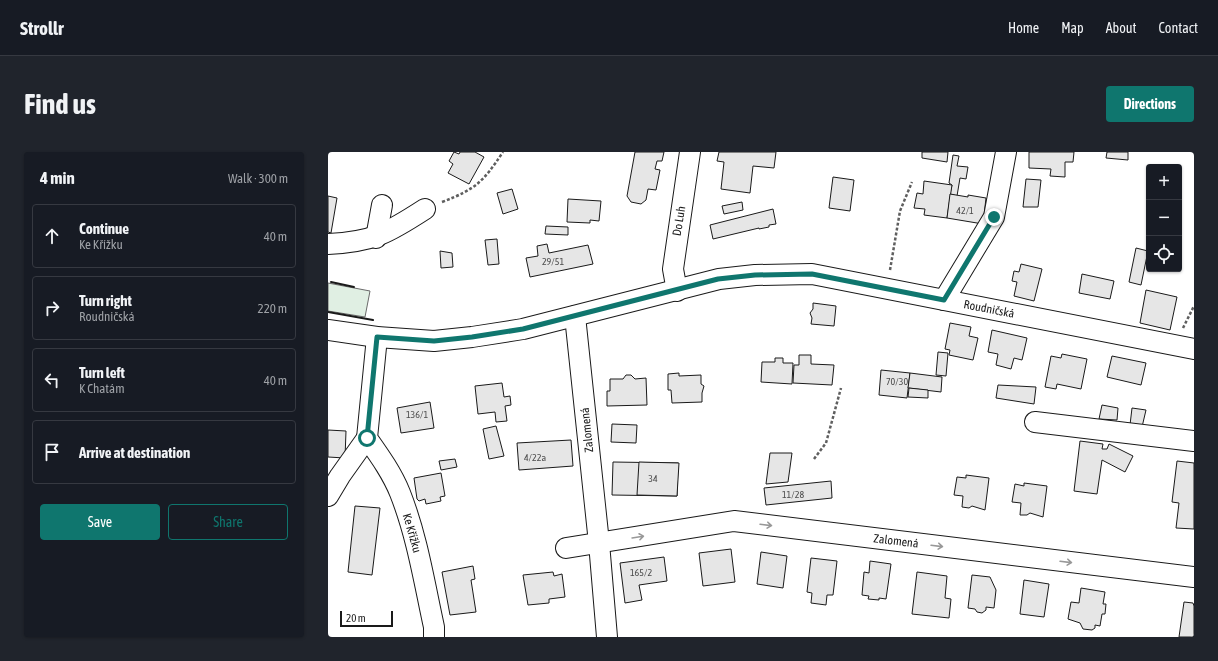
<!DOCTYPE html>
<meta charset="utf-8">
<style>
:root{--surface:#171b24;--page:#20242c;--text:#f1f3f6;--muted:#9ea1a6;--line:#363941;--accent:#0f766e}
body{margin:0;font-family:"Asap Condensed",sans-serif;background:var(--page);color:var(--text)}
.controls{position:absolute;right:12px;top:12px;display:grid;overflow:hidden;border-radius:4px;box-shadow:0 1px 3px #0004}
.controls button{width:36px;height:36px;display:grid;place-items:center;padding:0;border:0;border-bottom:1px solid var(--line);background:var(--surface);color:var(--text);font:20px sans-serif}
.scale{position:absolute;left:12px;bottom:10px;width:53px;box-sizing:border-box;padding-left:4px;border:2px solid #1a1a1a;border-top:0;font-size:11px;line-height:14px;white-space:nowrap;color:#1a1a1a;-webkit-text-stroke:3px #fff;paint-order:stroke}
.stop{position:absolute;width:12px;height:12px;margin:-9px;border:3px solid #0f766e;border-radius:50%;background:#fff}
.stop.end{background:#0f766e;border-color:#fff;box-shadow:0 1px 4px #0008}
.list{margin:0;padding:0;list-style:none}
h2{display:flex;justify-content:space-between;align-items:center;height:52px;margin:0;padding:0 16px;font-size:17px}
h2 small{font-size:13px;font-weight:400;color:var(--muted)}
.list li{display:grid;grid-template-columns:26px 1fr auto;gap:12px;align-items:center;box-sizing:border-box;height:64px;margin:0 8px 8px;padding:0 8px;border:1px solid var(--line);border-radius:4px}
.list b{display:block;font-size:15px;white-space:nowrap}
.list p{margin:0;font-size:13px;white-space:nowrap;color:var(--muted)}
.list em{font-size:13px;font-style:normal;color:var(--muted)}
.actions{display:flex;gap:8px;padding:12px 16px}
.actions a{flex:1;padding:9px 0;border:1px solid var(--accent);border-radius:4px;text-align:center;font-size:14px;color:var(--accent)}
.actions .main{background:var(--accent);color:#fff}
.icon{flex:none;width:22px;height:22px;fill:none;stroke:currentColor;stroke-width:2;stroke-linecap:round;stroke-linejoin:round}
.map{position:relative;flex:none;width:866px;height:485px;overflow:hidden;border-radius:4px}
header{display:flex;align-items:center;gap:24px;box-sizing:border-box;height:56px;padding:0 20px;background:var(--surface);border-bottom:1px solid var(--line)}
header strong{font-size:19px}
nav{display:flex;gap:22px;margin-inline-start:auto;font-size:14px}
.intro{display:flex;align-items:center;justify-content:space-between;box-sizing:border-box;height:96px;padding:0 24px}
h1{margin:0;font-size:28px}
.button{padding:10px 18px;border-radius:4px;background:var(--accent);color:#fff;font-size:14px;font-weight:700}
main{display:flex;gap:24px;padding:0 24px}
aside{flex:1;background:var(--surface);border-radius:4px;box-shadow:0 1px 3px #0004}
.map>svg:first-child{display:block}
.green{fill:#e0efe3;stroke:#6a6a6a}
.building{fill:#e6e6e6;stroke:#1a1a1a}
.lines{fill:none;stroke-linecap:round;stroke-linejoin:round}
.minor-casing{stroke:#1a1a1a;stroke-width:22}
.path{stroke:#5f5f5f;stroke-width:2.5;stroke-dasharray:3 2;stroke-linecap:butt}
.minor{stroke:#fff;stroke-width:20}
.wall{stroke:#1a1a1a;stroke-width:2}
.oneway{stroke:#989898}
.route{stroke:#0f766e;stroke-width:5}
.labels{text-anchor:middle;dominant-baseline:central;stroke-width:3;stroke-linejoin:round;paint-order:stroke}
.number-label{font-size:10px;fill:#4d4d4d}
.street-label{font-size:12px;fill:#1a1a1a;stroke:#fff}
</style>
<header>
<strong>Strollr</strong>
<nav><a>Home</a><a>Map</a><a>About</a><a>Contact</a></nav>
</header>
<div class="intro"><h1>Find us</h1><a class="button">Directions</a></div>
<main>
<aside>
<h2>4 min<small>Walk · 300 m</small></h2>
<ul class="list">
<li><svg class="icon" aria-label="ahead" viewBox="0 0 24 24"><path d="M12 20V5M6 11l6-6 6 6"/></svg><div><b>Continue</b><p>Ke Křížku</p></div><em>40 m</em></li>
<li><svg class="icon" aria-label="right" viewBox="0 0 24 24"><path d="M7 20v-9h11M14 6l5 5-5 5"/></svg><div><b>Turn right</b><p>Roudničská</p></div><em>220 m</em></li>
<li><svg class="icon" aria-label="left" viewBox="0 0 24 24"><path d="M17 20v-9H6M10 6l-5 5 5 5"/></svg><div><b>Turn left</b><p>K Chatám</p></div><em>40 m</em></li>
<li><svg class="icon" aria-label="arrive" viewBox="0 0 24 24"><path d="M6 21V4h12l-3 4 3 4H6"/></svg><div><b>Arrive at destination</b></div></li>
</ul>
<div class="actions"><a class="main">Save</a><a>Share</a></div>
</aside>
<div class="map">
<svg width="866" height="485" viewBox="0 0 866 485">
<rect width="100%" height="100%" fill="#fff"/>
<!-- green -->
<polygon class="green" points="0,131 42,139 37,165 0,159"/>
<!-- building -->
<g class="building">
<polygon points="126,0 131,2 132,0 147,0 156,5 141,32 120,21 125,12 121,9"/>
<polygon points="307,0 336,0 334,9 329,9 327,17 332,18 328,38 320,37 318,48 313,52 303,50 299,44"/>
<polygon points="391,0 448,0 446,16 425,14 422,41 393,37 396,10 389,9"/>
<polygon points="594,0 620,0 619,10 594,6"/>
<polygon points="701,0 746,0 745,10 737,10 737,25 722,24 723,17 701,16"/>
<polygon points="779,0 800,0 800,8 778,6"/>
<polygon points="625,3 631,4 629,14 640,15 638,27 632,26 629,44 622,42 624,33 621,31"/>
<polygon points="505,25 526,28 522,59 501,56"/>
<polygon points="698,27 713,28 710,55 695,55"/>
<polygon points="596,29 624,33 619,66 596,63 597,57 586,56 589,41 595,42"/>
<polygon points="184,37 190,57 175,62 169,41"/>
<polygon points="622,42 640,45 640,43 658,46 655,72 619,66"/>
<polygon points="0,44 9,46 3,81 0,80"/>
<polygon points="240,47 273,49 271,69 262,68 262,71 239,70"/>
<polygon points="414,50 415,58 396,62 394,54"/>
<polygon points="445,57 448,72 441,73 441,75 431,77 431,76 385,87 382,73"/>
<polygon points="218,74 240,75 240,83 217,82"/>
<polygon points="169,87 171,112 160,113 157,88"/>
<polygon points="219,92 221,101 260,93 265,112 202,125 198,106 210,104 209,94"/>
<polygon points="808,96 820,99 813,133 801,130"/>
<polygon points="112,99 124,101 125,115 113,116"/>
<polygon points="693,112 714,117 706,149 686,144 689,130 684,129 686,119 691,120"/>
<polygon points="754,122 786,129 782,147 751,141"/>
<polygon points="818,138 849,145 842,178 812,171"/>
<polygon points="485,151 508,154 506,174 483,172 484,166 482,161 485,157"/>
<polygon points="622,171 643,175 641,184 650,186 645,208 621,203 622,198 617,197"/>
<polygon points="664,178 699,186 694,208 686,206 683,217 668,213 670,202 660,200"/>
<polygon points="610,200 620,201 618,224 608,223"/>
<polygon points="734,202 759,207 753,237 729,232 728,237 717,235 723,204 733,206"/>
<polygon points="471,203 483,203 483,212 506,213 504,233 465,231 466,213 471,213"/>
<polygon points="784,204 818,211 813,233 779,225"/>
<polygon points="447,206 455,206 455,211 465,211 464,232 433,230 434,210 447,210"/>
<polygon points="553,218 582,221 579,246 551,243"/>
<polygon points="351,221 351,224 373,223 373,232 376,234 374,241 374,250 344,251 343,238 340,238 340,222"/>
<polygon points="582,221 614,225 613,240 580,236"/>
<polygon points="298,223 303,223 307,227 318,226 319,253 279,254 279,239 282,239 282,227 295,227"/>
<polygon points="174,231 176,245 182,244 183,253 177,254 179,269 168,270 167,260 150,262 147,234"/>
<polygon points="670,233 708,235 706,252 668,246"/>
<polygon points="581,236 600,238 600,246 580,245"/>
<polygon points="102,250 106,276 73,281 69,256"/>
<polygon points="774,253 790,256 789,268 771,267"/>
<polygon points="804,256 818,258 814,275 802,273"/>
<polygon points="284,272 309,273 308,291 283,290"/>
<polygon points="168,274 176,304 161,307 155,277"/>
<polygon points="0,278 18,279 17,306 0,305"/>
<polygon points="243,288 245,314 191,318 189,291"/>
<polygon points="752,289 775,292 774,297 779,297 781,292 805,304 797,320 774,308 769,342 746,339"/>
<polygon points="442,301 464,301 460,330 438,332"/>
<polygon points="127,307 129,315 113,318 111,309"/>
<polygon points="849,309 866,311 866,377 848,376 851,351 844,350"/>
<polygon points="285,310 350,311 349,344 284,343"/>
<polygon points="311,310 351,311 349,344 309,343"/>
<polygon points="113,321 117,344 112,345 113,349 98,352 97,347 91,349 89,347 86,326"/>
<polygon points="638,323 661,326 657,358 644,354 641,356 634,355 635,344 626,343 629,325 638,326"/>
<polygon points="503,329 504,346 438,353 436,336"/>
<polygon points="696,331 719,334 715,365 702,361 699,363 692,363 693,351 684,350 687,332 696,334"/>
<polygon points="27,354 52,356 44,423 20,420"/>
<polygon points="403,397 407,430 375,434 371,401"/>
<polygon points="433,400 459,404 455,436 429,432"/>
<polygon points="336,405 339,429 311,433 314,448 297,451 292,411"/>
<polygon points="483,406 509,409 505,443 499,443 498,453 483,451 484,441 479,440"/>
<polygon points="542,409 563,412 558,447 551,446 551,448 540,447 541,444 534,443 536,420 541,421"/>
<polygon points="145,414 147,427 143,428 148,460 122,463 114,420"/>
<polygon points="225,420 226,424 234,422 237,445 221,447 221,451 200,453 195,423"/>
<polygon points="589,420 619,424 617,446 623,447 621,466 584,462"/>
<polygon points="644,423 662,425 668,438 666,456 658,455 658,458 654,461 649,460 647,457 640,456"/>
<polygon points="696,428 721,432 716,465 692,462"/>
<polygon points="753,436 777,440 775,452 778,452 777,462 774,462 772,474 767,473 767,476 764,478 755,477 752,471 740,467 743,450 751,451"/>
<polygon points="856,450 865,451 866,454 866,485 851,485"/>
</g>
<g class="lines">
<defs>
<g id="minor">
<polyline points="48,86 54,53"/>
<path d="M0,92C45,90 60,81 97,57"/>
<polyline points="349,139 345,117 362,0"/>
<polyline points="616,148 666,65 678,0"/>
<polyline points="247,164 271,391 279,485"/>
<polyline points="0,178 49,185 106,189 144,185 195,177 391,127 427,123 484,122 866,197"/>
<path d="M49,185L39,286C51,303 64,321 72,341C89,384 96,429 106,475V485"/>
<polyline points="707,270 866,289"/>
<polyline points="0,344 12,324 39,286"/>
<polyline points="238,396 406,369 866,425"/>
</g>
</defs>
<!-- minor casing -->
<use href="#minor" class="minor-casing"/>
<!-- path -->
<g class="path">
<path d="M114,50C148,37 155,30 175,0"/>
<polyline points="562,118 572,59 584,30"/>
<polyline points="855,176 866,154"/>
<polyline points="486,307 498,291 513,236"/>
</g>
<!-- minor -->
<use href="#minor" class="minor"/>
<!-- wall -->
<g class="wall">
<polyline points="3,130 26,135"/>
<polyline points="0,160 45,168"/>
</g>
</g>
<!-- one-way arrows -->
<defs><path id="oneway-shaft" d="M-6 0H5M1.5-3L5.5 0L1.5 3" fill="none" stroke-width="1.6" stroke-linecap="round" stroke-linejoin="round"/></defs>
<g class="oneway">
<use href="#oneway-shaft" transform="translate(438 373) rotate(7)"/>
<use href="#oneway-shaft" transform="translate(310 385) rotate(-9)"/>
<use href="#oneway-shaft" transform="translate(609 394) rotate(7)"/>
<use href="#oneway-shaft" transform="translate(738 410) rotate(7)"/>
</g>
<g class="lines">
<!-- route -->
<polyline class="route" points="39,286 49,185 106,189 144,185 195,177 390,127 427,123 484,122 616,148 666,65"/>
</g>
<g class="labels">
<!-- number labels -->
<g class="number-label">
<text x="637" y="58">42/1</text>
<text x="225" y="109">29/51</text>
<text x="569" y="229">70/30</text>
<text x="89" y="262">136/1</text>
<text x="207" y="305">4/22a</text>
<text x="325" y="326">34</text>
<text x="465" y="342">11/28</text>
<text x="313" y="420">165/2</text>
</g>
<!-- street labels -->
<g class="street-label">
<text transform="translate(351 69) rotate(-81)">Do Luh</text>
<text transform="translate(661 157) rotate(11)">Roudničská</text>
<text transform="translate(259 278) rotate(-96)">Zalomená</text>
<text transform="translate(84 381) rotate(74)">Ke Křížku</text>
<text transform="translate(568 389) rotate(7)">Zalomená</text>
</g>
</g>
</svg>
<div class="controls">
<button>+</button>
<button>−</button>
<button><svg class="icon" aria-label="locate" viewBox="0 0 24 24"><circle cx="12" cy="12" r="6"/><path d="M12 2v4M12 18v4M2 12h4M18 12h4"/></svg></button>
</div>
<div class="scale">20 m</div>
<div class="stop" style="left:39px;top:286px"></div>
<div class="stop end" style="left:666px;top:65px"></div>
</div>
</main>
